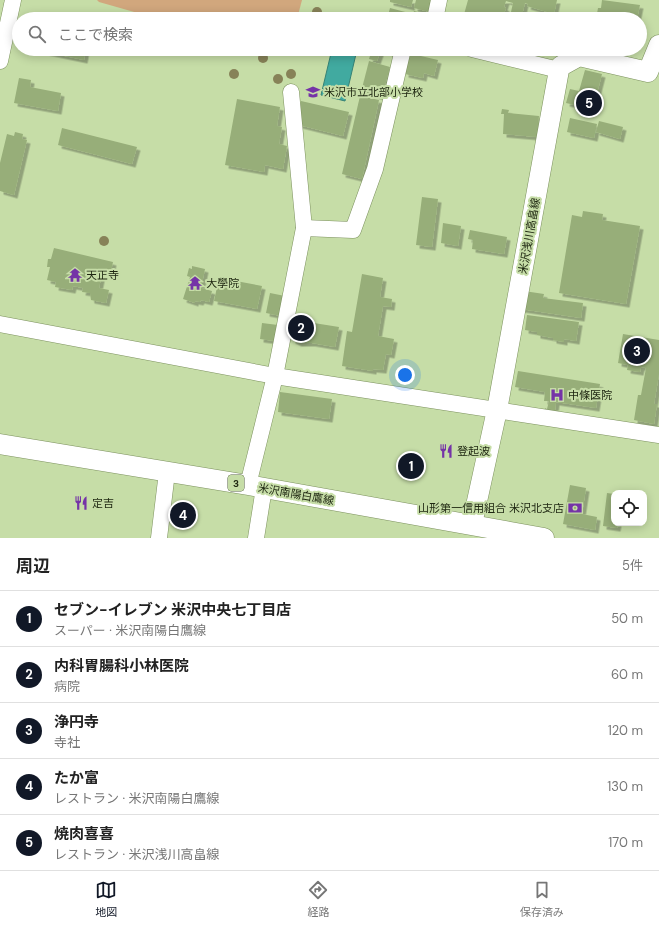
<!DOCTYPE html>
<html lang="ja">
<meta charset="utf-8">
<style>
:root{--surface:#fff;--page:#f6f6f6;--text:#222;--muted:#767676;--line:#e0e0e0;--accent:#111827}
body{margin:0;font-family:"DM Sans","Noto Sans JP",sans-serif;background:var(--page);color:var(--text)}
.controls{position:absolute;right:12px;bottom:12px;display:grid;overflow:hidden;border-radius:8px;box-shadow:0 2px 10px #0003}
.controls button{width:36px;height:36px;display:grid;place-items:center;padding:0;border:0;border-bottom:1px solid var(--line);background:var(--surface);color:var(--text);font:20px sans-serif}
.you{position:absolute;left:405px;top:375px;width:14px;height:14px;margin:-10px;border:3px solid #fff;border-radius:50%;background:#1a73e8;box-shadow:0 0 0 6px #1a73e833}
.badge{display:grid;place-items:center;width:26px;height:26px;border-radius:50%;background:var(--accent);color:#fff;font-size:13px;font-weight:700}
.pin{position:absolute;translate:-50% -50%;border:2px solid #fff;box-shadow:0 1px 4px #0006}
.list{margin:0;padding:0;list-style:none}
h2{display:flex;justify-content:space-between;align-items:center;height:52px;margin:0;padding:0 16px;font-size:17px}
h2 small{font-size:13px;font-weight:400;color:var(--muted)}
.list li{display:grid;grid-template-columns:26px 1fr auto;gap:12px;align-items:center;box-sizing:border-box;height:56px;padding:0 16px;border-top:1px solid var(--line)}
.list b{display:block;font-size:15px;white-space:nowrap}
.list p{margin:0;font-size:13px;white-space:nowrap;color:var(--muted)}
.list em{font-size:13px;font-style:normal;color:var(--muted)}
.icon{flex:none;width:22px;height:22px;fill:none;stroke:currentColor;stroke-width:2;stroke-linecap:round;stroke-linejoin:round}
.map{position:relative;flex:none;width:659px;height:538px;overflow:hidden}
.search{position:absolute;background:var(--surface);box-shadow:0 2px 10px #0003;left:12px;right:12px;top:12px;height:44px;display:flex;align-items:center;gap:10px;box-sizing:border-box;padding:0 14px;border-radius:22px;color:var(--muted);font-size:15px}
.sheet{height:332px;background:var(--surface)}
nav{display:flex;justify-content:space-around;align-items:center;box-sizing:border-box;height:56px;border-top:1px solid var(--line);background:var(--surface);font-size:11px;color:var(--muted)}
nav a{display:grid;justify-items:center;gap:2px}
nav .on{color:var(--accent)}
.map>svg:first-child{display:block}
.green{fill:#d1a77d}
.water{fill:#41aaa0;stroke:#368275}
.building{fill:#97ae79;filter:url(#shadow)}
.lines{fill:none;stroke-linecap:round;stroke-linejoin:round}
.minor-casing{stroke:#7c915e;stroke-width:17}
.major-casing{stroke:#7c915e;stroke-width:21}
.minor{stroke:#fff;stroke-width:16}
.major{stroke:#fff;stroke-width:20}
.tree{fill:#878258}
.labels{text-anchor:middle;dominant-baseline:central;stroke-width:4;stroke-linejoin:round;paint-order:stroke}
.shield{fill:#c6dda7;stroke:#505c3d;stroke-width:1}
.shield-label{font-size:10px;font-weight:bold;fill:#1d2510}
.poi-label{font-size:11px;fill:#1d2510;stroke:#c6dda7;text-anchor:start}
.street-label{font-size:11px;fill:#1d2510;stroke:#c6dda7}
</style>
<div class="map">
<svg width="659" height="538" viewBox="0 0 659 538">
<defs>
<filter id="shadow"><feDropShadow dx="3.5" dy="3.5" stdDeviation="0" flood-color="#0004"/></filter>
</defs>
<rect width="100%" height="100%" fill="#c6dda7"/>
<!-- green -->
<polygon class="green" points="97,0 302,0 297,19 159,19 99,2"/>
<!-- water -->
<polygon class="water" points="332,49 356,54 345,101 321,95"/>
<!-- building -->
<g class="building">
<polygon points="390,0 413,0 411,7 390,2"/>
<polygon points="416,0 433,0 430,12 414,8"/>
<polygon points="468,0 557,0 554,14 527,6 528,4 525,3 522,15 511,12 513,3 506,1 504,7 506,8 502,19 464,19 463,18"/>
<polygon points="602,0 640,5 637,19 596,19 598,8 601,8"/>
<polygon points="390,8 413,14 414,11 430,15 429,19 387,19"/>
<polygon points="566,13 589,18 589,19 565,19"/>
<polygon points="31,49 86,49 84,60"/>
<polygon points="372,49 395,49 394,54 381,50 377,61 369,59"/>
<polygon points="587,49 618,49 616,56"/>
<polygon points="408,53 438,60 434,76 424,73 423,78 405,74"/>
<polygon points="369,61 390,67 382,97 361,92"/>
<polygon points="585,70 602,74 593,109 566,103 570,89 579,91"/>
<polygon points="19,78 31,80 30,87 61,93 58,111 14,103"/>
<polygon points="360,96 379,100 362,179 342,174"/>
<polygon points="237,99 280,107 277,126 282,127 279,144 287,146 283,169 265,165 264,172 225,165"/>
<polygon points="301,101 349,112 343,136 295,124"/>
<polygon points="502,109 509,110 508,113 539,116 537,137 503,134 504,114 501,114"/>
<polygon points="570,118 597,124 594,138 567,132"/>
<polygon points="599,121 623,127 620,139 596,132"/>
<polygon points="62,128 137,147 132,164 58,145"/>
<polygon points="15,132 23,134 22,139 27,140 14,195 0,191 0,163 7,134 14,136"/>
<polygon points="422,197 438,199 432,247 416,245"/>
<polygon points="583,211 603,214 602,220 640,226 626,304 559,293 572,215 582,217"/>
<polygon points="443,223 461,226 458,246 441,243"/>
<polygon points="470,230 507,237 504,254 472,249 473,240 468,239"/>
<polygon points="54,248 113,262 111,271 103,269 99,288 109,290 106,303 91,300 90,293 82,292 83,288 73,286 72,290 55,287 56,282 47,280 50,267 47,267 48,259 51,259"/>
<polygon points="192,266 205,269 201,288 212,291 209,302 201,300 200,302 195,301 195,303 183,299 190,277 187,276 189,268 192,269"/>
<polygon points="362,274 383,278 380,297 392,299 391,307 383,306 378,336 394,339 391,355 386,354 383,370 373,369 373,371 342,366 347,331 352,332"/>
<polygon points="227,277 237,279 236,281 262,286 257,309 214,301 219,278 226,279"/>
<polygon points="524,291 544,294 543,298 583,303 581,318 521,309"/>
<polygon points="270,293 285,296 281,316 266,313"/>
<polygon points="527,315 579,322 576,341 564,339 564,342 553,340 553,338 537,335 537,332 525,330"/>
<polygon points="295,320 339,327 335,347 312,343 298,343 292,340"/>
<polygon points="262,323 278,325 275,341 260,339"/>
<polygon points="623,334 659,340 659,374 654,404 657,404 654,424 634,420 638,395 641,395 646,368 641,367 640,372 627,370 628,365 618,363"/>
<polygon points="518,371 600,384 596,408 556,402 555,410 559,411 558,414 544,412 545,408 547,409 549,401 544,401 545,392 515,387"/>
<polygon points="280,392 332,399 329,419 278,412"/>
<polygon points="570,485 586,488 582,514 597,517 595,530 563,524"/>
<polygon points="607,493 614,494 614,523 618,523 617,528 603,526"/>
</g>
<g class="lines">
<defs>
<g id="minor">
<polyline points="435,19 439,0"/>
<polyline points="472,49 559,70"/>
<polyline points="0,61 13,0"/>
<polyline points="304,228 353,230 375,169 403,49"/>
<polyline points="0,324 275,376 659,435"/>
<polyline points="248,485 275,376 304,228 291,92"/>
<polyline points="159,538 167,472"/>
<polyline points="256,538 264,488"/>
</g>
<g id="major">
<polyline points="0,444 248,485 544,538"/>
<polyline points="472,524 497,410 559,70 561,66 579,56 648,72 659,45"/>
</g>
</defs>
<!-- minor casing -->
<use href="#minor" class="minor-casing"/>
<!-- major casing -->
<use href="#major" class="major-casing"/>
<!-- minor -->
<use href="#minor" class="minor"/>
<!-- major -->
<use href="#major" class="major"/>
</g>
<!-- trees -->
<g class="tree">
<circle cx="317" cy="12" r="5"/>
<circle cx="263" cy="58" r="5"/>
<circle cx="234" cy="74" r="5"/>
<circle cx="291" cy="74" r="5"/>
<circle cx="278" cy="79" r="5"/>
<circle cx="104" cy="241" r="5"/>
</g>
<!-- icons -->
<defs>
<symbol id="school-bare" viewBox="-9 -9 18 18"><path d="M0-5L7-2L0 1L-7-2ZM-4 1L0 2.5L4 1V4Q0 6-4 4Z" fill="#7533a7" stroke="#c6dda7" stroke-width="2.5" paint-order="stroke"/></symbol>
<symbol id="temple-bare" viewBox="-9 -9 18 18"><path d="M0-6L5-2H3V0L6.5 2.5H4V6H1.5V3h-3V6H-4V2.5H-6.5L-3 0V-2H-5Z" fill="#7533a7" stroke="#c6dda7" stroke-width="2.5" paint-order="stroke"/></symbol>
<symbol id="hospital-bare" viewBox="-9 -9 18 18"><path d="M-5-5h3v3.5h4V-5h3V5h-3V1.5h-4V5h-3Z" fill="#7533a7" stroke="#c6dda7" stroke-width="2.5" paint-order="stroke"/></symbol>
<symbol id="restaurant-bare" viewBox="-9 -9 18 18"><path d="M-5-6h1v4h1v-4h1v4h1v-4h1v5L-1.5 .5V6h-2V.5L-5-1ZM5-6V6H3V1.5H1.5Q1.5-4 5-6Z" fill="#7533a7" stroke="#c6dda7" stroke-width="2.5" paint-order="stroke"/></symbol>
<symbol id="bank-bare" viewBox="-9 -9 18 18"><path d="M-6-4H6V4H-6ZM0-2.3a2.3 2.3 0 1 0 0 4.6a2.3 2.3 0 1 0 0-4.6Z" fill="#7533a7" stroke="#c6dda7" stroke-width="2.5" paint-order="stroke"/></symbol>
</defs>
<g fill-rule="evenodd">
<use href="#school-bare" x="303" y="82" width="20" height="20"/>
<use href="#temple-bare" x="65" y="265" width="20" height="20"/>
<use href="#temple-bare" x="185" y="273" width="20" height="20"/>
<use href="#hospital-bare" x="547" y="385" width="20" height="20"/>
<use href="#restaurant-bare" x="436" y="441" width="20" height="20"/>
<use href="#restaurant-bare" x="71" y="493" width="20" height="20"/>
<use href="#bank-bare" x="565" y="498" width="20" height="20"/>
</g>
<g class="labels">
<!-- shield labels -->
<rect class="shield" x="228" y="475" width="16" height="16" rx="3"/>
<g class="shield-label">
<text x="236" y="483">3</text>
</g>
<!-- poi labels -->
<g class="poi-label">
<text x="324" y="92">米沢市立北部小学校</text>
<text x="86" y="275">天正寺</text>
<text x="206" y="283">大學院</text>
<text x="568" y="395">中條医院</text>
<text x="457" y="451">登起波</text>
<text x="92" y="503">定吉</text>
<text x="564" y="508" text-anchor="end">山形第一信用組合 米沢北支店</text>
</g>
<!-- street labels -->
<g class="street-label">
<text transform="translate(529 236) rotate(-80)">米沢浅川高畠線</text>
<text transform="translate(296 494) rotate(10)">米沢南陽白鷹線</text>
</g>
</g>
</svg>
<div class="controls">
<button><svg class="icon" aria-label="locate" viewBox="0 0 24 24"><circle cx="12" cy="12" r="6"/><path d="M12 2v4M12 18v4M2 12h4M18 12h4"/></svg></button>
</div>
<div class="you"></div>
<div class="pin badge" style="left:411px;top:466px">1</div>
<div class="pin badge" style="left:301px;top:328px">2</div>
<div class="pin badge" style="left:637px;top:351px">3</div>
<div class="pin badge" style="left:183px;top:515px">4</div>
<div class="pin badge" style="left:589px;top:103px">5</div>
<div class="search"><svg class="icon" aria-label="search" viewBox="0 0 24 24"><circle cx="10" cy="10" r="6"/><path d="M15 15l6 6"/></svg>ここで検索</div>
</div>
<section class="sheet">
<h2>周辺<small>5件</small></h2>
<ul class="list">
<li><span class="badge">1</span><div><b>セブン-イレブン 米沢中央七丁目店</b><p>スーパー · 米沢南陽白鷹線</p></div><em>50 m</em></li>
<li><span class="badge">2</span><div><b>内科胃腸科小林医院</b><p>病院</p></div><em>60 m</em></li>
<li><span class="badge">3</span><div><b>浄円寺</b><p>寺社</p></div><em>120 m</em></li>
<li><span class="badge">4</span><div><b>たか富</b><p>レストラン · 米沢南陽白鷹線</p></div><em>130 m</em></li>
<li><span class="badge">5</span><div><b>焼肉喜喜</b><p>レストラン · 米沢浅川高畠線</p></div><em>170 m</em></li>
</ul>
</section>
<nav>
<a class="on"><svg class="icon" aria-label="map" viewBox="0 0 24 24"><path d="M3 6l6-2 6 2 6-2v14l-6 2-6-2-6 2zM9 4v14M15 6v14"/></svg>地図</a>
<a><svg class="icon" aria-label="directions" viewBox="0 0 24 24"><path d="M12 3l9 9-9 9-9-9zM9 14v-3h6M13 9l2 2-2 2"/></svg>経路</a>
<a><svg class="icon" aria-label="saved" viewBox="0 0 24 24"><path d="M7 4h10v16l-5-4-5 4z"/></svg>保存済み</a>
</nav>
